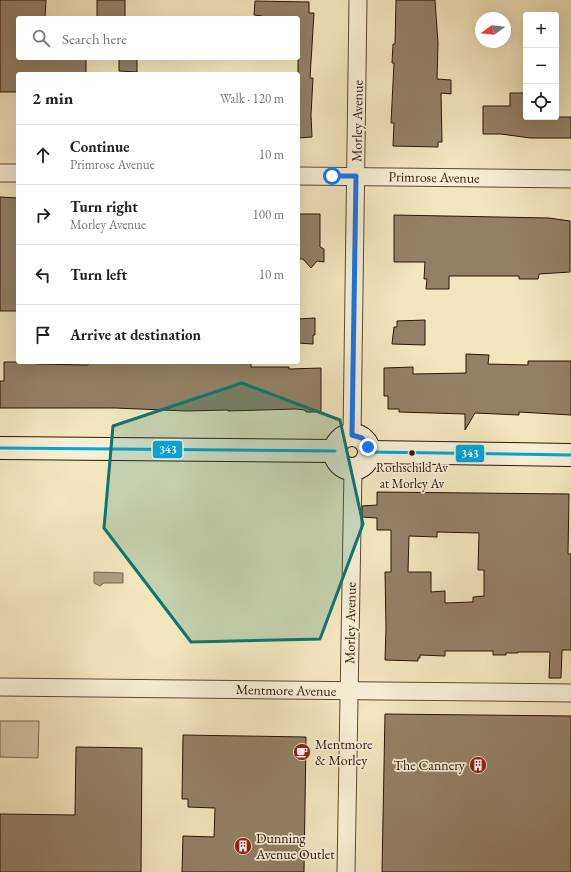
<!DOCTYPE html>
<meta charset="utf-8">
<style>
:root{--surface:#fff;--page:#f6f6f6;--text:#202124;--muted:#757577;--line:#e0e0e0}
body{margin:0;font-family:"EB Garamond",serif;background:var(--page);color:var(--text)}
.controls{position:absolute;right:12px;top:12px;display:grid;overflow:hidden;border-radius:4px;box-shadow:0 4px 16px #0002}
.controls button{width:36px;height:36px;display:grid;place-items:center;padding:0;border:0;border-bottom:1px solid var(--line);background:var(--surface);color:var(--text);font:20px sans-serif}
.compass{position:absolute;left:475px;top:12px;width:36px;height:36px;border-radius:50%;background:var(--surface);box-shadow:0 4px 16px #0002;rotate:255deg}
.stop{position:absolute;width:12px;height:12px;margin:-9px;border:3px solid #1a73e8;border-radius:50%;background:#fff}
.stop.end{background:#1a73e8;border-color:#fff;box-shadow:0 1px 4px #0008}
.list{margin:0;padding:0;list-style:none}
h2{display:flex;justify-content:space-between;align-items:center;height:52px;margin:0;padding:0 16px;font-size:17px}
h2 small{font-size:13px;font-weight:400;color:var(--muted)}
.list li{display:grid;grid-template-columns:26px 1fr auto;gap:12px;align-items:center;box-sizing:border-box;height:60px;padding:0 16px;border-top:1px solid var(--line)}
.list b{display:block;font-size:15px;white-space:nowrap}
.list p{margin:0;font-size:13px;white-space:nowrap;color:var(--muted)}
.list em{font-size:13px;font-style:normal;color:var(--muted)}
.icon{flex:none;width:22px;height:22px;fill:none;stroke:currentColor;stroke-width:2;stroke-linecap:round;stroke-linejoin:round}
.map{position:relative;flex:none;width:571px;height:872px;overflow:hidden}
.search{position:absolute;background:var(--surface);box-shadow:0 4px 16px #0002;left:16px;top:16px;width:284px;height:44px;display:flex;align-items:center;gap:10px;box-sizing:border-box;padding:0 14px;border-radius:4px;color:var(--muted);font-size:15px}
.panel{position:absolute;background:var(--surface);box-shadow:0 4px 16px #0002;left:16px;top:72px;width:284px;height:292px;border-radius:4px}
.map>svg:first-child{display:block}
.green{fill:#d0c29f;stroke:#7e6b53}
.water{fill:#af9f80;stroke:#7b6750}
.building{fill:#938166;stroke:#2c1407;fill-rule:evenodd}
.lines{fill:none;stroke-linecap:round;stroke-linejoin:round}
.street-casing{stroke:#5e4835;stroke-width:19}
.secondary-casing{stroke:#2c1407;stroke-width:24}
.street{stroke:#f7efd5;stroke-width:17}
.secondary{stroke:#f7efd5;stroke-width:22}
.bus-1-casing{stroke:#f7efd5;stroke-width:6}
.bus-1{stroke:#04a5d8;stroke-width:3}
.route{stroke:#1a73e8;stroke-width:5}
.marked{fill:#0f766e;fill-opacity:0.2;stroke:#0f766e;stroke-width:3;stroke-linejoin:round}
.bus-dot{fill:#2c1407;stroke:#f7efd5;stroke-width:1.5}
.labels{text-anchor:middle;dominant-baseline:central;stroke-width:3.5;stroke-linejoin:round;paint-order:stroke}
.bus-label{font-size:13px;fill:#2c1407;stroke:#f7efd5}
.street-label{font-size:14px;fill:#2c1407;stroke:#f7efd5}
.poi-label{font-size:14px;fill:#2c1407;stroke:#f7efd5;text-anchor:start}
.line-badge{stroke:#f7efd5;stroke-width:1.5}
.badge-label{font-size:11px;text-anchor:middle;font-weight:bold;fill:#fff}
</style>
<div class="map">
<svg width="571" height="872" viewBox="0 0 571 872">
<rect width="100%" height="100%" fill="#f2e6be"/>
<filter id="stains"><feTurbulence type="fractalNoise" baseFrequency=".005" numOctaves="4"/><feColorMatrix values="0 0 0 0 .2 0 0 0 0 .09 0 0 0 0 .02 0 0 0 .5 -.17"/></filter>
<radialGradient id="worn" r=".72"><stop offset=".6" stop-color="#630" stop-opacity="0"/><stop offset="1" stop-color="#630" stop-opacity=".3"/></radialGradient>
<!-- green -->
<polygon class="green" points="0,721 39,721 38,758 0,757"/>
<!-- water -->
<polygon class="water" points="94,572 123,573 123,583 104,583 100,586 94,583"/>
<!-- building -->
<g class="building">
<polygon points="0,0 46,0 45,18 18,18 18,58 86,58 86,74 18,74 18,92 0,92"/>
<rect x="97" y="0" width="28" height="18"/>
<polygon points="396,0 435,0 438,43 437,79 451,80 451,94 441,93 442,142 438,142 438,147 393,146 394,123 391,123 394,63 392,63 393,44 395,44"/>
<polygon points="255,1 309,2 309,13 314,13 310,78 313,78 311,115 312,137 298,138 298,18 262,18 262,16 254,15"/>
<polygon points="119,58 137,58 137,72 119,71"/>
<polygon points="510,93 526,93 526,117 571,117 571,138 530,138 501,134 483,134 483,106 510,106"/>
<polygon points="0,197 18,198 18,311 0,311"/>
<polygon points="298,214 320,214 320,247 324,249 324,262 317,261 311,268 303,259 298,259"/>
<polygon points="394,215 549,218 570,221 570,272 539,274 538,279 519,279 519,276 449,276 449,289 426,289 427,279 424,279 425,262 394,262"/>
<polygon points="315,318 315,335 313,335 313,344 298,343 298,319"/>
<polygon points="425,320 425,345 392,344 394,327 397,327 397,321"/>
<polygon points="466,354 489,355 488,364 528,365 528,361 571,361 571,415 519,412 519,415 475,413 465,430 465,414 399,412 399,409 388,409 388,396 384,396 384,368 413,367 413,374 466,373"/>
<polygon points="4,362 37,362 37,364 88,365 88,362 251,362 251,367 289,367 289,369 321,368 321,412 306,412 305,410 296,409 228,411 228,410 187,411 115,408 0,408 0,381 4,381"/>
<path d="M377,492L569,494L568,554H571V650H562L561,678H549L550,652H518V653H506V655H493V651H445V656L420,655V658H418V661L385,660L386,628L385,572H391V530H377V518L362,517V506L377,505ZM437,532L479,533L478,570H484V596L473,597V602L445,603V591L431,592V572H408L409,536L437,537Z"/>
<polygon points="385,714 571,716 571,872 382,872"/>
<polygon points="183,735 306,737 304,872 182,872 183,836 214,837 215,808 188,807 188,799 182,799"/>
<polygon points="76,747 142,748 141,872 0,872 0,814 75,815"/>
</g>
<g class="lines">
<defs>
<g id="street">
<polyline points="0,173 18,173"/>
<polyline points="298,176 571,179"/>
<polyline points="352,435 358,0"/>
<polyline points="0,687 571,693"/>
<polyline points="346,872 353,470"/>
</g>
<g id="secondary">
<circle cx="352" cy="452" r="17"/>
<polyline points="0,448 335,451"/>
<polyline points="369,452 571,455"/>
</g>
</defs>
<!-- street casing -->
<use href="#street" class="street-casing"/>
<!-- secondary casing -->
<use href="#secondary" class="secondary-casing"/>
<!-- street -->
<use href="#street" class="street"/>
<!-- secondary -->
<use href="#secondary" class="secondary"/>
<defs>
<g id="bus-1">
<polyline points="0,448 335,451"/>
<polyline points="369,452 571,455"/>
</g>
</defs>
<!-- bus-1 casing -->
<use href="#bus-1" class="bus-1-casing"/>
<!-- bus-1 -->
<use href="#bus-1" class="bus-1"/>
</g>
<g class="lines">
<!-- route -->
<polyline class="route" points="332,176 356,176 352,435 362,438 368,447"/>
</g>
<!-- marked area -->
<path class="marked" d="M242,383L340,420L363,524L320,639L191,642L104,528L113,426Z"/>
<!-- icons -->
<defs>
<symbol id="cafe-disc" viewBox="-11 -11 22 22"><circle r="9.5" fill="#8f2418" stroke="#f7efd5"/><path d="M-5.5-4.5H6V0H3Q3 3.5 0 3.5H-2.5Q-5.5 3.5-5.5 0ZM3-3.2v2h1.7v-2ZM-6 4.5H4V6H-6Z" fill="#fff"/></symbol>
<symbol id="building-disc" viewBox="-11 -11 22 22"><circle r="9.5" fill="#8f2418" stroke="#f7efd5"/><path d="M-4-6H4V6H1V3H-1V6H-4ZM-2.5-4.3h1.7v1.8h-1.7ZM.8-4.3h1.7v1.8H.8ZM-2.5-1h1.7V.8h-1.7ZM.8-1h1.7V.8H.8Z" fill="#fff"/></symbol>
</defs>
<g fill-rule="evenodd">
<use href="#cafe-disc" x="292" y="742" width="20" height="20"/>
<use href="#building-disc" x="468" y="755" width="20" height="20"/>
<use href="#building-disc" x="233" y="836" width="20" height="20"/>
</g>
<!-- markers -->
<circle class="bus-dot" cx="412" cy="453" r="3.5"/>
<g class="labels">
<!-- bus labels -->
<g class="bus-label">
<text x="412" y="467">Rothschild Av<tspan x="412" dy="16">at Morley Av</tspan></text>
</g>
<!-- street labels -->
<g class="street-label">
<text transform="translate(357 121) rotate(-89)">Morley Avenue</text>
<text transform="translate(434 177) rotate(1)">Primrose Avenue</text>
<text transform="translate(350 623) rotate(-89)">Morley Avenue</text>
<text transform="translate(286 690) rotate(1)">Mentmore Avenue</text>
</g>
<!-- poi labels -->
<g class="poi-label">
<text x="315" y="744">Mentmore<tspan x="315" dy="16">&amp; Morley</tspan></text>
<text x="465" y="765" text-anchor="end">The Cannery</text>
<text x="256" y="838">Dunning<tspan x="256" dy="16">Avenue Outlet</tspan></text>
</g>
</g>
<g class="line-badge">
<rect x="152" y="440" width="31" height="19" rx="4" fill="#04a5d8"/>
<rect x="455" y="444" width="30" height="19" rx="4" fill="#04a5d8"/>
</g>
<g class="badge-label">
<text x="168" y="453">343</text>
<text x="470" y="457">343</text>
</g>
<rect width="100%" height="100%" filter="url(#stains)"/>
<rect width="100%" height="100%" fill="url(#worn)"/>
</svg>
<div class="controls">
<button>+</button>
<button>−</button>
<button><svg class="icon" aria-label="locate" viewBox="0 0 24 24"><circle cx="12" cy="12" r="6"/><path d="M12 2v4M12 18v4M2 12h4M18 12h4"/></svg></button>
</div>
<svg class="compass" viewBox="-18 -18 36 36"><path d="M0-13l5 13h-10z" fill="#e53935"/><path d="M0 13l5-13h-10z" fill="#757577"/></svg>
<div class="stop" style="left:332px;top:176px"></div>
<div class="stop end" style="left:368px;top:447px"></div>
<div class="search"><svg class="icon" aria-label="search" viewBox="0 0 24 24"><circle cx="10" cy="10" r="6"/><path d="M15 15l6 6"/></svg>Search here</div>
<section class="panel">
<h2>2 min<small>Walk · 120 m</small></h2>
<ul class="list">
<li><svg class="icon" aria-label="ahead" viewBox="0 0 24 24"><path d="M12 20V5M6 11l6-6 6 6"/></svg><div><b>Continue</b><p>Primrose Avenue</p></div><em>10 m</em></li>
<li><svg class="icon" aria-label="right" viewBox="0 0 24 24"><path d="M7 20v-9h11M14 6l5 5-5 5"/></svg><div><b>Turn right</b><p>Morley Avenue</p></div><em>100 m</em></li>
<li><svg class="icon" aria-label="left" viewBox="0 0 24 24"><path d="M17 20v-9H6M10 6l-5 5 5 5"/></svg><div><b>Turn left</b></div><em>10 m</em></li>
<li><svg class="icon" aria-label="arrive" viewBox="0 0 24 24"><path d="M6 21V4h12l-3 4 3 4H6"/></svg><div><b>Arrive at destination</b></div></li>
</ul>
</section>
</div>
